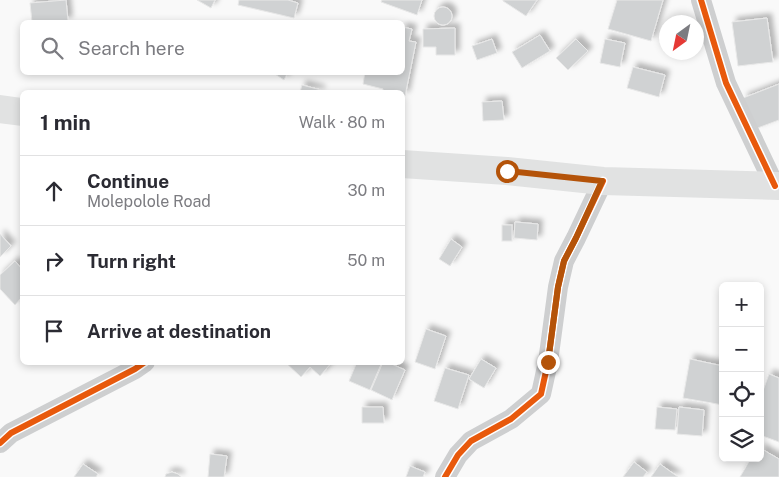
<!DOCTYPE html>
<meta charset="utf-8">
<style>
:root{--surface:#fff;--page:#f7f7f7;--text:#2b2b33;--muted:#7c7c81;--line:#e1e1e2}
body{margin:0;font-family:"Public Sans",sans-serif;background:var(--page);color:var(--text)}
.controls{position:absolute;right:15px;bottom:15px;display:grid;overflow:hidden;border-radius:8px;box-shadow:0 2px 8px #0003}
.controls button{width:45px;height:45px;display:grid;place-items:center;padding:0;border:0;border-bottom:1px solid var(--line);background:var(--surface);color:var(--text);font:25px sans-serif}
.compass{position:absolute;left:659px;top:15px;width:45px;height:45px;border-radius:50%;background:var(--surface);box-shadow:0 2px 8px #0003;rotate:213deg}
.stop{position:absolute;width:15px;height:15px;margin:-11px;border:4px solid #b45309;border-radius:50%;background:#fff}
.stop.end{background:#b45309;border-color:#fff;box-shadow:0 1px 5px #0008}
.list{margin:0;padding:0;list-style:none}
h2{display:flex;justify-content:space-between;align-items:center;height:65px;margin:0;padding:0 20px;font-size:21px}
h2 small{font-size:16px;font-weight:400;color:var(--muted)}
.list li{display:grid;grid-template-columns:32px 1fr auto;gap:15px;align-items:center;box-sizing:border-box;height:70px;padding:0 20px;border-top:1px solid var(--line)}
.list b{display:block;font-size:19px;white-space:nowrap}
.list p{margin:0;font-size:16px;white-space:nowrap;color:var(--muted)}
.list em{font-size:16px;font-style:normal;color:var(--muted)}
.icon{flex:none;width:28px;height:28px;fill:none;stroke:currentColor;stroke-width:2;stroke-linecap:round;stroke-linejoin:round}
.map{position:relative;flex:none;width:779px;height:477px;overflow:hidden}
.search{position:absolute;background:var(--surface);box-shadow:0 2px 8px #0003;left:20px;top:20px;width:385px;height:55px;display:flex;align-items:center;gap:12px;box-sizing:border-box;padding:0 18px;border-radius:8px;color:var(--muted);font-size:19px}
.panel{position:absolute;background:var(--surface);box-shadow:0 2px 8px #0003;left:20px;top:90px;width:385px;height:275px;border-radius:8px}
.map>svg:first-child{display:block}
.building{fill:#d0d2d3;stroke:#e8e8e8;filter:url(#shadow)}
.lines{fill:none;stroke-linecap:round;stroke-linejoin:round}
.street{stroke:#cecfd0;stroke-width:20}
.primary{stroke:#e1e2e2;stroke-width:28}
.cycleway-casing{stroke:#fff;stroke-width:9}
.cycleway{stroke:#e8590c;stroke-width:6}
.route{stroke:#b45309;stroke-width:6}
</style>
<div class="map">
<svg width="779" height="477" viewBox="0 0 779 477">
<defs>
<filter id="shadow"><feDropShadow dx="4.5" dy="-4.5" stdDeviation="2.5" flood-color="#0004"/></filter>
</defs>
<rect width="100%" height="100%" fill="#f9f9f9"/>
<!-- building -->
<g class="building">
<polygon points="66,0 68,21 32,22 30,3"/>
<polygon points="197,0 215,0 211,8"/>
<polygon points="239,0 288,0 298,3 294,18 238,5"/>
<polygon points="382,0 422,0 417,15 381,2"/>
<polygon points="503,0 537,0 526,16 503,1"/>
<polygon points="617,0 663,0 651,41 608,29"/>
<circle cx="443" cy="16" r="9"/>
<polygon points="767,18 773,62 738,66 732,22"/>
<polygon points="402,27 412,29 409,41 416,42 405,96 402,96 402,92 383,92 383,89 363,84 365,72 402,72"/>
<polygon points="455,28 455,55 436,55 436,47 423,47 423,29"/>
<polygon points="540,35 550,51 522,68 512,52"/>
<polygon points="492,39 497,53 477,60 472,46"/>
<polygon points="576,39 588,51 568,70 556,58"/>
<polygon points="605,39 625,43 620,67 600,63"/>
<polygon points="633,67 665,75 659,97 627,88"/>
<polygon points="272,72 288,72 284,80"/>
<polygon points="779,84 779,120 755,129 743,98"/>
<polygon points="302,85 321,90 320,92 300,92"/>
<polygon points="502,101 504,120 483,121 482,102"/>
<polygon points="515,222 538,224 537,240 514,238"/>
<rect x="502" y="225" width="10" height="16"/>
<polygon points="0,234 11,246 0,257"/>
<polygon points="451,239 462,247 450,266 439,259"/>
<polygon points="15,261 22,269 22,297 15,305 0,289 0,275"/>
<polygon points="426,329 446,336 435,369 415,362"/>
<polygon points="481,359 496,368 484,388 469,379"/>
<polygon points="690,359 723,366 723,405 683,398"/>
<polygon points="285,362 332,362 320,376 310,367 301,377"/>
<polygon points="357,362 382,362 370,390 349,381"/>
<polygon points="383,362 387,362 405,370 392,400 371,390"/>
<polygon points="445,368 469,375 458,409 434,401"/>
<polygon points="769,374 779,378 779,442 760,435 760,399"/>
<polygon points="362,407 383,407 384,423 362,423"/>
<polygon points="657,407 677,409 675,430 655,429"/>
<polygon points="679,407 704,410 702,436 677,434"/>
<polygon points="760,448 779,459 779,477 740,477 751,458 760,458"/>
<polygon points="210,454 227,456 224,477 208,477"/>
<polygon points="634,462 647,472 643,477 623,477"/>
<polygon points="83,464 98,474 96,477 74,477"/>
<polygon points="660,464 678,477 651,477"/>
<polygon points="410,466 425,472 423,477 406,477"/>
<polygon points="172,472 178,474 181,477 165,477 166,474"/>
</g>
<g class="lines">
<!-- street -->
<g class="street">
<polyline points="701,0 726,83 775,186"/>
<polyline points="0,443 11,433 135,369 145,362"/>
<polyline points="445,477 458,455 471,441 511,419 541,394 548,362 558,287 564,261 576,238 603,181"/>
</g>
<!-- primary -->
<g class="primary">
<polyline points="0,109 22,112"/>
<polyline points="402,164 507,171 603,181 779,186"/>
</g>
<defs>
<g id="cycleway">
<polyline points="701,0 726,83 775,186"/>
<polyline points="0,443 11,433 135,369 145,362"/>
<polyline points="445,477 458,455 471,441 511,419 541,394 548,362 558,287 564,261 576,238 603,181"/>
</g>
</defs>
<!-- cycleway casing -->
<use href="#cycleway" class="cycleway-casing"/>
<!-- cycleway -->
<use href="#cycleway" class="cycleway"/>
</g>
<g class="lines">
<!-- route -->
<polyline class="route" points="507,171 602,181 576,238 564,261 558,287 548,362"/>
</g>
</svg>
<div class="controls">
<button>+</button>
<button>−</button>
<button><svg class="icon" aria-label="locate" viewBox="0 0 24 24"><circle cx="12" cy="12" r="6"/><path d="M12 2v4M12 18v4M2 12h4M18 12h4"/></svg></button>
<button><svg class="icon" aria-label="layers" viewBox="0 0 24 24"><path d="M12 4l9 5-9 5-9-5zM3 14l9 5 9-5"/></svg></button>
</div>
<svg class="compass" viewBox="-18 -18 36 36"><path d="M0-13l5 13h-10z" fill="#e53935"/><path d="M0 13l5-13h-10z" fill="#7c7c81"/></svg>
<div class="stop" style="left:507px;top:171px"></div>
<div class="stop end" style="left:548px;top:362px"></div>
<div class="search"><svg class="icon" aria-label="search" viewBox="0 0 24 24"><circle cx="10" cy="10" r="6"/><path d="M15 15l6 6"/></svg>Search here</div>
<section class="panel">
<h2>1 min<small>Walk · 80 m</small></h2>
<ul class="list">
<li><svg class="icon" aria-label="ahead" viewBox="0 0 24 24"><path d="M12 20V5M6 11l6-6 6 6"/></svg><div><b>Continue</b><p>Molepolole Road</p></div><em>30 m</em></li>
<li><svg class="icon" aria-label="right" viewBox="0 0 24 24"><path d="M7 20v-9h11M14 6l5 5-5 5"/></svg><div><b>Turn right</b></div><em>50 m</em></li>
<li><svg class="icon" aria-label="arrive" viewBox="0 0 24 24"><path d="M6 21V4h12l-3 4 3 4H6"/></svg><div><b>Arrive at destination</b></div></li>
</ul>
</section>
</div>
